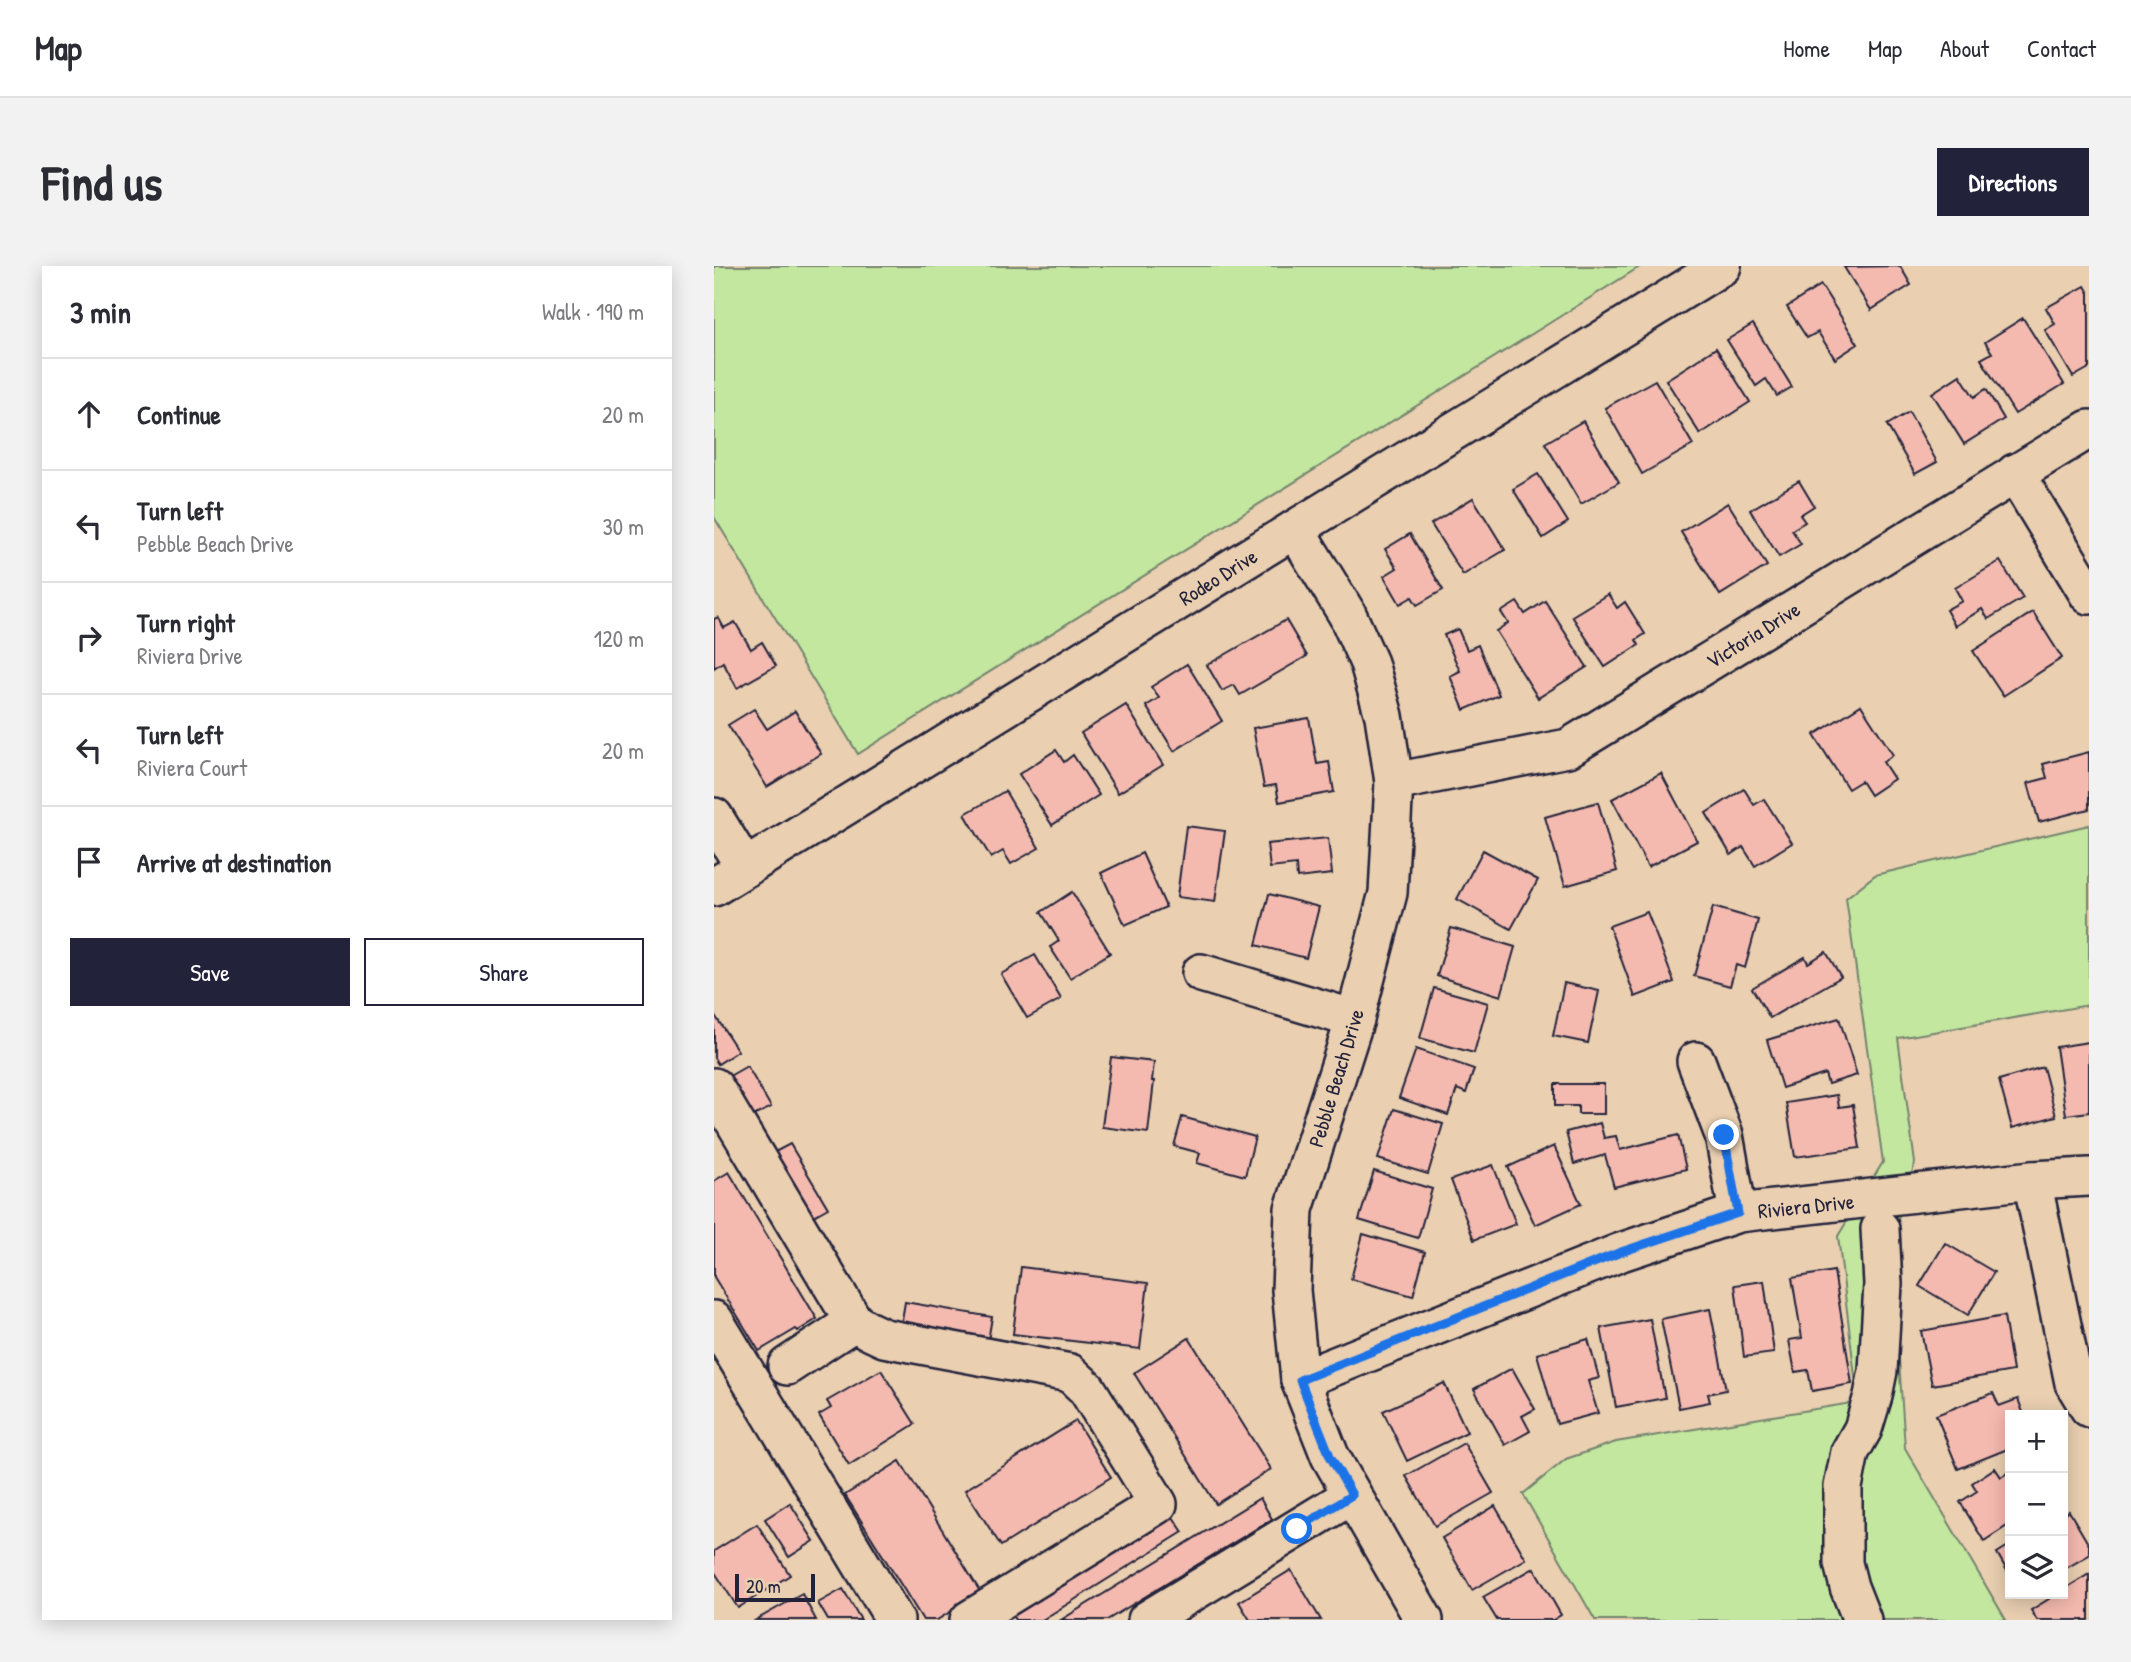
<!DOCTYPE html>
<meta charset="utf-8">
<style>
:root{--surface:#fff;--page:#f2f2f3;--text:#2b2b33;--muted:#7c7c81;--line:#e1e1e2;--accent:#22223b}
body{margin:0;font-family:"Patrick Hand",sans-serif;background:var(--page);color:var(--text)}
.controls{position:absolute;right:21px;bottom:21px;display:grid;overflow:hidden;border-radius:0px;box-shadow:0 4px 18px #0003}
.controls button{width:63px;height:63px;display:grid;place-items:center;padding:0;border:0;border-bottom:2px solid var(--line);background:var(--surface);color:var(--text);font:35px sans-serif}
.scale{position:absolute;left:21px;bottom:18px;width:80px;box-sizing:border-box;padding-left:7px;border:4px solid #22223b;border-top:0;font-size:19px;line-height:24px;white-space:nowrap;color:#22223b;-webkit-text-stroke:5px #eacfb1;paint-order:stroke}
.stop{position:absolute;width:21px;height:21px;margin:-16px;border:5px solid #1a73e8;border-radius:50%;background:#fff}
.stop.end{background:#1a73e8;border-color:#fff;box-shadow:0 2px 7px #0008}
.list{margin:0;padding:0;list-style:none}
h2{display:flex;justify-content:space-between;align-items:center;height:91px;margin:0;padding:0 28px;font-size:30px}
h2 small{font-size:23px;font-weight:400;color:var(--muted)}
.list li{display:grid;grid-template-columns:46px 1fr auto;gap:21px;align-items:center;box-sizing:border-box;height:112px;padding:0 28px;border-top:2px solid var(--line)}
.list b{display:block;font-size:26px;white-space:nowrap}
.list p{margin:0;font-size:23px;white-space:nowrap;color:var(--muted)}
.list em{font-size:23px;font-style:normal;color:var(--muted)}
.actions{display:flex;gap:14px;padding:21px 28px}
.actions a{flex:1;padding:16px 0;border:2px solid var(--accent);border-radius:0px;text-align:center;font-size:24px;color:var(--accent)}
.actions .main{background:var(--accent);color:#fff}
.icon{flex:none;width:38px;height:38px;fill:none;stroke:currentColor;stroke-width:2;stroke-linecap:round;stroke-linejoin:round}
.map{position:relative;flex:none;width:1375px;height:1354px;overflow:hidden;border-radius:0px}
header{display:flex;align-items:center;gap:42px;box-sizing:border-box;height:98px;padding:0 35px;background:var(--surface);border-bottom:2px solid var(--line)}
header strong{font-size:33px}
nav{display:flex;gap:38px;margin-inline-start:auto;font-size:24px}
.intro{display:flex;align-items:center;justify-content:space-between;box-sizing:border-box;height:168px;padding:0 42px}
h1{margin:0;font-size:49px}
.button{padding:18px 32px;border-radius:0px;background:var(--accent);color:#fff;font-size:24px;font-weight:700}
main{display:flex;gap:42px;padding:0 42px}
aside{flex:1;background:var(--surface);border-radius:0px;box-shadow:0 4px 18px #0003}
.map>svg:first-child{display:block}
.green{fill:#c4e7a0;stroke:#73846e;stroke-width:2}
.building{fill:#f4baaf;stroke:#22223b;stroke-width:2}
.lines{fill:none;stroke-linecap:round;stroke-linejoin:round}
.minor-casing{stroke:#22223b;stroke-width:42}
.minor{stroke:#eacfb1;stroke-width:37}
.route{stroke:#1a73e8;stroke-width:9}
.labels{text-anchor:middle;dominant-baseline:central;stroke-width:5;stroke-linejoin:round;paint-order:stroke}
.street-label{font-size:21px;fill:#22223b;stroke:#eacfb1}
</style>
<header>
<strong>Map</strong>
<nav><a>Home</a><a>Map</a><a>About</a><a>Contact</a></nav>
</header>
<div class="intro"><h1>Find us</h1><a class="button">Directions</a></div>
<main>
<aside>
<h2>3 min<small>Walk · 190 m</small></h2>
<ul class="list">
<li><svg class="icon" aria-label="ahead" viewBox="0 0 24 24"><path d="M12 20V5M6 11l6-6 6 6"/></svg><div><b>Continue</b></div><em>20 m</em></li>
<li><svg class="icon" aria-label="left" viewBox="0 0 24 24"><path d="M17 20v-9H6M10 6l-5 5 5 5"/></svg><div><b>Turn left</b><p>Pebble Beach Drive</p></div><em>30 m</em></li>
<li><svg class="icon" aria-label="right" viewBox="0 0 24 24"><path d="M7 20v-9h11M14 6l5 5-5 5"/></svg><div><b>Turn right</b><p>Riviera Drive</p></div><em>120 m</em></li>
<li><svg class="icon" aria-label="left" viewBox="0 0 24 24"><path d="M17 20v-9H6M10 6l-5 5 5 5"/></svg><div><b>Turn left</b><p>Riviera Court</p></div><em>20 m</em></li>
<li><svg class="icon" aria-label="arrive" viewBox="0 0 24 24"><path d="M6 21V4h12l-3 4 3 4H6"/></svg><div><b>Arrive at destination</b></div></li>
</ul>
<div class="actions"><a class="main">Save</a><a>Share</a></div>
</aside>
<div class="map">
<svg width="1375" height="1354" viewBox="0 0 1375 1354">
<rect width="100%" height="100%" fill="#eacfb1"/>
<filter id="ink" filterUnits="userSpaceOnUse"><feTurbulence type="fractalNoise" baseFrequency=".0143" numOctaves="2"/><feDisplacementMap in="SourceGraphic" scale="14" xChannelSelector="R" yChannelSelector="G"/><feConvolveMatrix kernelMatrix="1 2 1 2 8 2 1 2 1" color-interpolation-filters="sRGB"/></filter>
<g filter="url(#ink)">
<!-- green -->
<g class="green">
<polygon points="0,0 927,0 144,488 0,251"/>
<polygon points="1375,559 1375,739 1184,772 1201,897 1177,976 1191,1182 1292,1354 881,1354 809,1228 852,1193 902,1176 1144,1136 1124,970 1169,896 1132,632 1161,609"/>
</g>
<!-- building -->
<g class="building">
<polygon points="1186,0 1197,19 1157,44 1130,1"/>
<polygon points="1107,19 1144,78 1121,93 1104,66 1093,72 1073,41"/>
<polygon points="1371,20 1375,27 1375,102 1359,111 1331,64 1341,58 1332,42"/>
<polygon points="1309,52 1350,118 1301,148 1267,93 1278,87 1271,76"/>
<polygon points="1039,58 1078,121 1063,130 1052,113 1042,120 1013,74"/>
<polygon points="1002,82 1036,136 986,168 952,114"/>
<polygon points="1246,109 1260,131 1272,123 1290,153 1250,178 1218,127"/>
<polygon points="941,114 979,179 928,208 891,142"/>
<polygon points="1195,146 1223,196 1201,208 1173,159"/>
<polygon points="869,155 905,216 867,238 831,177"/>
<polygon points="824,208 854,256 829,272 799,223"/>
<polygon points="1085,215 1100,240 1086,249 1091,256 1078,264 1087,278 1065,291 1036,244"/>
<polygon points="759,232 791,284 749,309 717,258"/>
<polygon points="1014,237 1053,300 1006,329 967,266"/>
<polygon points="696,268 729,324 703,339 698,331 686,338 670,310 683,302 671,283"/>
<polygon points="1286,295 1309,332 1274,353 1268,343 1241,360 1232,344 1248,335 1241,322"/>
<polygon points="894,328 903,342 911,336 931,368 922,374 925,379 891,401 858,350"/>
<polygon points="831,335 873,401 824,432 782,365 794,357 787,346 803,336 811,348"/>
<polygon points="1319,346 1348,392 1289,430 1259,385"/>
<polygon points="4,351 10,362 21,356 37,383 48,376 62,400 23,422 9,396 0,402 0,353"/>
<polygon points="572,354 593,390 526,429 520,419 508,425 493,399"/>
<polygon points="744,363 753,384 764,379 785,429 750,444 736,410 746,405 730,369"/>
<polygon points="473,398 508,455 460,485 432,440 445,432 437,421"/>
<polygon points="412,439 449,499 404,527 367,467"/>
<polygon points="1147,439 1179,489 1169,496 1180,513 1156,529 1147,515 1134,523 1100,469"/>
<polygon points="40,443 53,463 81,445 107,488 53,521 14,459"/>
<polygon points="595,452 603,498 615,496 620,526 565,536 562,519 550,521 539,462"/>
<polygon points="342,484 350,496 359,489 385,529 338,559 305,508"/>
<polygon points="1375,486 1375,543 1325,556 1314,517 1333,512 1329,498"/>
<polygon points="947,507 983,575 934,601 898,533"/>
<polygon points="1030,523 1040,539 1050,533 1078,577 1041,600 1029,581 1017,589 992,547"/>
<polygon points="291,525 325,582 297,598 289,585 277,592 251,548"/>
<polygon points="884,536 903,605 851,620 831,551"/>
<polygon points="472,560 511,565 501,636 463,631"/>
<polygon points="614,572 618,608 583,612 582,599 556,602 553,578"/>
<polygon points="769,584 824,614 797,663 743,633"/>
<polygon points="428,587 452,641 411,659 387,607"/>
<polygon points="358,626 396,687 356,712 336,681 345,675 327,646"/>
<polygon points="555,628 605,641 592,692 542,679"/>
<polygon points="999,641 1044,654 1031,702 1022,699 1016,720 980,710"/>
<polygon points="933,646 960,716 921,731 895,660"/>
<polygon points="737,662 801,681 787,730 723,710"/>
<polygon points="1112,686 1127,711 1056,752 1038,722 1091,691 1094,697"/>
<polygon points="321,689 347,733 313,752 287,708"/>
<polygon points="850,717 885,725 874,777 839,770"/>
<polygon points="720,722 774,737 760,787 706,772"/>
<polygon points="0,748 24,785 4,798 0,792"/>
<polygon points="1125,752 1143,809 1114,818 1111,808 1068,822 1053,774"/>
<polygon points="1375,776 1375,846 1352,849 1342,781"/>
<polygon points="702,783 760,803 752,827 743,823 734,849 685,832"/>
<polygon points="397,791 440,796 438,815 440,815 434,867 388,861"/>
<polygon points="33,800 57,841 36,852 12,812"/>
<polygon points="1329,801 1342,850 1298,862 1285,814"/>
<polygon points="841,818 890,818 890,848 864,848 864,840 841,840"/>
<polygon points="1123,829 1125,841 1139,839 1146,882 1081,891 1072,837"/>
<polygon points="680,843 729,858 714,908 664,893"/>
<polygon points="468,851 541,871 531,910 483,897 486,887 460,880"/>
<polygon points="886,857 890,872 902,870 906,884 964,869 972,903 900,921 891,889 860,898 852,866"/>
<polygon points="76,878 114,942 96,952 59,887"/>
<polygon points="840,880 867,938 821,959 794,901"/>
<polygon points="779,899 802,958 760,974 737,914"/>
<polygon points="660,905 718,923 704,972 645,954"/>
<polygon points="15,906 103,1053 84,1065 82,1063 45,1085 0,1011 0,915"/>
<polygon points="649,968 711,986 699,1030 637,1013"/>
<polygon points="1231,977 1280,1006 1254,1049 1205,1020"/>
<polygon points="307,1001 434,1017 426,1083 299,1068"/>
<polygon points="1120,1005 1138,1118 1098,1125 1094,1104 1081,1106 1075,1074 1088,1072 1078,1012"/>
<polygon points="1050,1015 1060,1087 1030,1091 1021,1019"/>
<polygon points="191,1036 278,1051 274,1075 187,1060"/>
<polygon points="996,1043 1012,1124 994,1128 996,1136 965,1142 947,1053"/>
<polygon points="1290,1050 1299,1105 1218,1119 1207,1065"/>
<polygon points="936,1053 951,1132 902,1141 887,1062"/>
<polygon points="475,1072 557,1203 502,1238 420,1107"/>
<polygon points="874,1073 885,1112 874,1115 884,1147 843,1158 823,1088"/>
<polygon points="798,1102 821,1143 808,1150 816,1165 791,1179 760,1123"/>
<polygon points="167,1104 201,1158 135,1199 105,1149 117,1142 113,1135"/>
<polygon points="730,1117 753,1166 693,1195 669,1145"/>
<polygon points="1279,1127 1285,1140 1304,1133 1310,1149 1296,1149 1296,1182 1244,1203 1222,1149"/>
<polygon points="362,1155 397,1211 287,1280 251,1224"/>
<polygon points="750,1177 779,1227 721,1260 692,1210"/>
<polygon points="186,1195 267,1327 223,1354 209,1354 131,1229"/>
<polygon points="1281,1202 1287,1211 1296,1205 1296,1258 1270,1275 1246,1236 1263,1225 1258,1217"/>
<polygon points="546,1232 558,1253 393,1354 347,1354"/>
<polygon points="76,1237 100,1275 75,1291 51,1253"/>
<polygon points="781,1240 812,1293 758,1324 728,1272"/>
<polygon points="1355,1245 1375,1279 1375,1289 1349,1304 1349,1249"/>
<polygon points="457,1248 469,1266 328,1354 301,1354 297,1347"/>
<polygon points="43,1258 76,1309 24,1342 0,1305 0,1285"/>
<polygon points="1296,1279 1296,1310 1283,1287"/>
<polygon points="820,1302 847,1349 839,1354 783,1354 769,1331"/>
<polygon points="577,1304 607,1354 536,1354 525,1336"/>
<polygon points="1375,1308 1375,1354 1323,1354 1317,1344 1343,1328 1349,1328 1349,1324"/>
<polygon points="129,1323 147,1354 114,1354 104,1337"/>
<polygon points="88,1328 102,1354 42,1354"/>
</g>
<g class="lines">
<defs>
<g id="minor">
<polyline points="1301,207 1375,329"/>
<polyline points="581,263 633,348 655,397 670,450 680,516 674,627 641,753 580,943 577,1024 586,1114 616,1190 710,1354"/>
<polyline points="680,516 854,482 1375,163"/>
<polyline points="0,551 31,602"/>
<polyline points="0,621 1008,0"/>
<polyline points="487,707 641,753"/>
<polyline points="982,795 1010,869 1024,947"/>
<polyline points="0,821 140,1056 155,1065 170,1072 356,1107 373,1123 444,1238 255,1354"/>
<polyline points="1318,914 1360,1117 1375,1142"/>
<polyline points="0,1054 181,1354"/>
<polyline points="73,1100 140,1056"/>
<polyline points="586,1114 907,986 1024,947 1318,914 1375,911"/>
<polyline points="433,1354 638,1229"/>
<polyline points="1148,1354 1135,1321 1129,1297 1129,1221 1136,1186 1149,1163 1159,1130 1164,1105 1169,1018 1166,963"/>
</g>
</defs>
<!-- minor casing -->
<use href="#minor" class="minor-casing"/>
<!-- minor -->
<use href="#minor" class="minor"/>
</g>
</g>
<g class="lines" filter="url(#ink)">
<!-- route -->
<polyline class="route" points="583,1263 638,1229 616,1190 586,1114 907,986 1024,947 1010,869"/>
</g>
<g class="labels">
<!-- street labels -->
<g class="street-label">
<text transform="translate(504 311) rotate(-32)">Rodeo Drive</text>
<text transform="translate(1039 369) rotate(-32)">Victoria Drive</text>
<text transform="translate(622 812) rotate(-73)">Pebble Beach Drive</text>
<text transform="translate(1092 940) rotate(-6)">Riviera Drive</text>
</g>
</g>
</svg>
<div class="controls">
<button>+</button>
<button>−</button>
<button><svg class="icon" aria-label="layers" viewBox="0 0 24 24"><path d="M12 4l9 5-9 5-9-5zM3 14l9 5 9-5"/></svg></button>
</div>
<div class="scale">20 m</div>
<div class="stop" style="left:583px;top:1263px"></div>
<div class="stop end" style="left:1010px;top:869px"></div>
</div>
</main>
